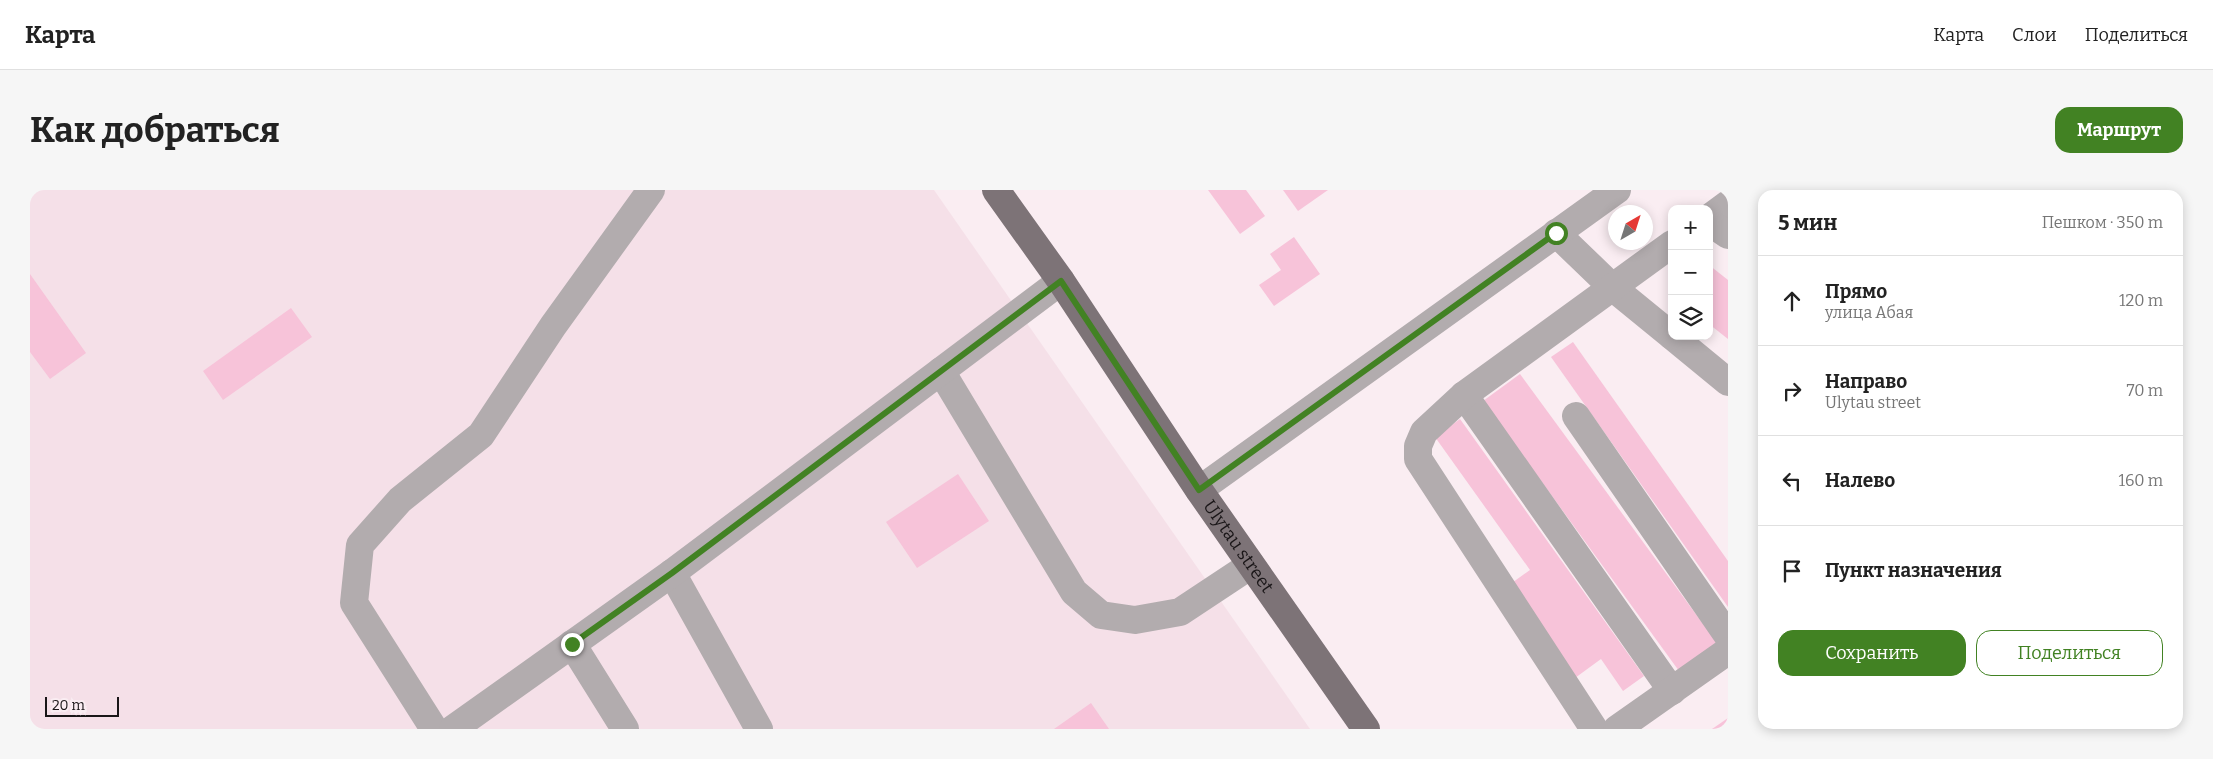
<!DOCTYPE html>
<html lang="ru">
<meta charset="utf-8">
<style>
:root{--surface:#fff;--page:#f6f6f6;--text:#222;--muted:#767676;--line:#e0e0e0;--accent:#428223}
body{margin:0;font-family:Bitter,serif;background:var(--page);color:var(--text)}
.controls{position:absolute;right:15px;top:15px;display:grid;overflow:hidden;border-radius:10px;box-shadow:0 2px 12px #0003}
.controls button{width:45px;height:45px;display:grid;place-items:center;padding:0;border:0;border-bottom:1px solid var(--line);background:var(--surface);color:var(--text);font:25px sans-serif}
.compass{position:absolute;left:1578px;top:15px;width:45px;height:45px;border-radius:50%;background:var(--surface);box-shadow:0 2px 12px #0003;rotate:39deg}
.scale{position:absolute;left:15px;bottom:12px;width:74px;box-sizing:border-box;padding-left:5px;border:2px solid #1a1618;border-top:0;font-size:14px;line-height:18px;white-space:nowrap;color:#1a1618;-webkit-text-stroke:4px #faedf2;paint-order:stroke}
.stop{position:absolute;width:15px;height:15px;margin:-11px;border:4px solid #428223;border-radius:50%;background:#fff}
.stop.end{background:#428223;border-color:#fff;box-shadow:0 1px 5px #0008}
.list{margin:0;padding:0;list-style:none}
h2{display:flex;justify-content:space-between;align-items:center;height:65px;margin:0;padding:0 20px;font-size:21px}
h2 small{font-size:16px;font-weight:400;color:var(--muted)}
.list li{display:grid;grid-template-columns:32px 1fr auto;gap:15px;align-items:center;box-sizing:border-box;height:90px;padding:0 20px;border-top:1px solid var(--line)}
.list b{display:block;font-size:19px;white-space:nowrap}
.list p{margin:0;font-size:16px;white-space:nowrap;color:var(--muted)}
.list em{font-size:16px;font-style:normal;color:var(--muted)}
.actions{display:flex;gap:10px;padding:15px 20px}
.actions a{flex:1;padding:11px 0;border:1px solid var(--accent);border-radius:15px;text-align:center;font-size:18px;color:var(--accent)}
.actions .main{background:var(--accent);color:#fff}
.icon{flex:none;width:28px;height:28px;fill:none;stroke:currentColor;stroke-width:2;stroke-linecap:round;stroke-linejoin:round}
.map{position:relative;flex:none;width:1698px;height:539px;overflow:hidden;border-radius:15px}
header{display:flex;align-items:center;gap:30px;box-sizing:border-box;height:70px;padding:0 25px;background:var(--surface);border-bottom:1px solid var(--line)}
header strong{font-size:24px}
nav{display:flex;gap:28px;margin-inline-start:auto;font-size:18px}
.intro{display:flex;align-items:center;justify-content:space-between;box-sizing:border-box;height:120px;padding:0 30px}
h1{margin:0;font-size:35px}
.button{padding:12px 22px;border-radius:15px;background:var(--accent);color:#fff;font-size:18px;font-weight:700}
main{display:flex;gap:30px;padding:0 30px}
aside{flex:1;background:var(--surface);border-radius:15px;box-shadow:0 2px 12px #0003}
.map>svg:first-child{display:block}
.built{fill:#f5e0e8}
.building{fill:#f7c3d9}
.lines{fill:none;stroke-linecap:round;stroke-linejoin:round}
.minor{stroke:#b2acae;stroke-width:28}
.major{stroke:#7d7377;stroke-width:28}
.route{stroke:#428223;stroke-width:6}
.labels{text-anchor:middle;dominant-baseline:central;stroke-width:4;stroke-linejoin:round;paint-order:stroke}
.street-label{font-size:18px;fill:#1a1618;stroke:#faedf2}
</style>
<header>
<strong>Карта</strong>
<nav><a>Карта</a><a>Слои</a><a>Поделиться</a></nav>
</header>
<div class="intro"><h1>Как добраться</h1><a class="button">Маршрут</a></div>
<main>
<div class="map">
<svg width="1698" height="539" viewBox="0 0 1698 539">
<rect width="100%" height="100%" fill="#faedf2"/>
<!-- built -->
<polygon class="built" points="0,0 904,0 1280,539 0,539"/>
<!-- building -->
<g class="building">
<polygon points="1178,0 1216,0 1235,26 1210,44"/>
<polygon points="1253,0 1298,0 1268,21"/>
<polygon points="1264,47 1290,84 1244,116 1229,95 1251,80 1240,64"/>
<polygon points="1679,75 1698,90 1698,149 1679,134"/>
<polygon points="0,84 56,163 20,189 0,162"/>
<polygon points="261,118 282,147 193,210 173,181"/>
<polygon points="1543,152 1698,371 1698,417 1521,167"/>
<polygon points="1490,184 1687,453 1649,481 1453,211"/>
<polygon points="1430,229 1614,486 1593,501 1571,469 1545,488 1479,395 1500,380 1405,247"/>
<polygon points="928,284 959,331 887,378 856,332"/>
<polygon points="1061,513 1079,539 1024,539"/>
<polygon points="1698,528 1698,539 1682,539"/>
</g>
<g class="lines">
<!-- minor -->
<g class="minor">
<polyline points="1679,28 1698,14"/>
<polyline points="1679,32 1698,45"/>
<polyline points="1526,43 1582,97 1642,146"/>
<polyline points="1642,146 1698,192"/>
<polyline points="911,181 1044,402 1071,425 1105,430 1150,422 1221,375"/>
<polyline points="1434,205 1642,501"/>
<polyline points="1546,226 1698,446"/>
<polyline points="1169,300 1587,0"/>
<polyline points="642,383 729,539"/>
<polyline points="542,454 595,539"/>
<polyline points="404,539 324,413 330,355 370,310 451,245 523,136 621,0"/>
<polyline points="423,539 642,383 1031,91"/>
<polyline points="1564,539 1388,269 1388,256 1394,242 1434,205 1642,54"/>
<polyline points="1587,539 1698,461"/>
</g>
<!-- major -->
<path class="major" id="s1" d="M966,0L1031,91L1169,300L1336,539"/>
</g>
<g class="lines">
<!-- route -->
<polyline class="route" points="542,454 642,383 1031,91 1169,300 1526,43"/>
</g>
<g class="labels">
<!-- street labels -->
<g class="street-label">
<text stroke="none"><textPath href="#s1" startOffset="431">Ulytau street</textPath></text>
</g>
</g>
</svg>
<div class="controls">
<button>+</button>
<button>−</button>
<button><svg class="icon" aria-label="layers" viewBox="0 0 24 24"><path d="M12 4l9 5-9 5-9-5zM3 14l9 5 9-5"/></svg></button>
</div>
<svg class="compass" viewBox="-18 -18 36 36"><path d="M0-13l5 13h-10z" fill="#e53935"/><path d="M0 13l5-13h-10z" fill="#767676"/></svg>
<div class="scale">20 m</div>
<div class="stop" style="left:1526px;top:43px"></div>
<div class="stop end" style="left:542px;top:454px"></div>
</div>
<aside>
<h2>5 мин<small>Пешком · 350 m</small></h2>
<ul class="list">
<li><svg class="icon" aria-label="ahead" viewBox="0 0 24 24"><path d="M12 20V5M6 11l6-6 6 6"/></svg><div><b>Прямо</b><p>улица Абая</p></div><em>120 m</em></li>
<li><svg class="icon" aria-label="right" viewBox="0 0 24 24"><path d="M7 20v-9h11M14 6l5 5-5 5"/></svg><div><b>Направо</b><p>Ulytau street</p></div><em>70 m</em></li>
<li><svg class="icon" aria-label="left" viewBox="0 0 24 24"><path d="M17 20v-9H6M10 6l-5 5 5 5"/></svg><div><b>Налево</b></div><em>160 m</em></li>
<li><svg class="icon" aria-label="arrive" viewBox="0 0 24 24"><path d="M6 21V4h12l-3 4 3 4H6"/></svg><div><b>Пункт назначения</b></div></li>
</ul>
<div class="actions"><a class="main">Сохранить</a><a>Поделиться</a></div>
</aside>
</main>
